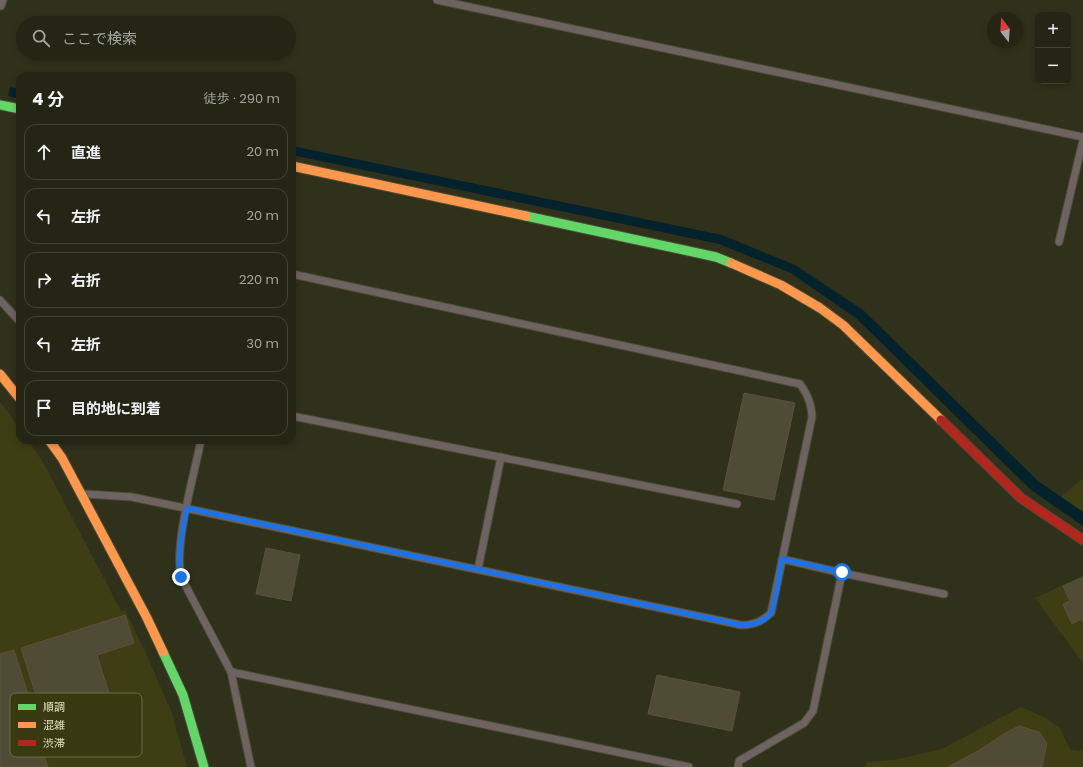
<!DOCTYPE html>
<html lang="ja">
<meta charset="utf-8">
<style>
:root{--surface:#242514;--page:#2c2d1d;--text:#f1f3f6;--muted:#a3a5a0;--line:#414234}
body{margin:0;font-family:Poppins,"Noto Sans JP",sans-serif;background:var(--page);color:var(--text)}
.controls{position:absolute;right:12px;top:12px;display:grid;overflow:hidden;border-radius:8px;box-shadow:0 2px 6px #0003}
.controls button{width:36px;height:36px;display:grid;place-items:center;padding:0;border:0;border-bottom:1px solid var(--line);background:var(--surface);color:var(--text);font:20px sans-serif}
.compass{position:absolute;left:987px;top:12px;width:36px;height:36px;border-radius:50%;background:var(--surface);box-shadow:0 2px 6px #0003;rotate:343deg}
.stop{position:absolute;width:12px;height:12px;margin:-9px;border:3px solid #1a73e8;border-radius:50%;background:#fff}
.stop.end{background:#1a73e8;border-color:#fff;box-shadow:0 1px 4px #0008}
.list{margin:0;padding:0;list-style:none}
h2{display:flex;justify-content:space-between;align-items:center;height:52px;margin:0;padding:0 16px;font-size:17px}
h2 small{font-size:13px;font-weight:400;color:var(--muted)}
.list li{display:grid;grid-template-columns:26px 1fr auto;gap:12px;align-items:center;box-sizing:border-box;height:56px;margin:0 8px 8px;padding:0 8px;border:1px solid var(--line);border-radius:12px}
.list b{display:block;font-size:15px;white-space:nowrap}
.list em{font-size:13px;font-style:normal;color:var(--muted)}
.icon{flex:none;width:22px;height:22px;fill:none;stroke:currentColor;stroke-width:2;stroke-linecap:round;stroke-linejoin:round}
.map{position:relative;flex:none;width:1083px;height:767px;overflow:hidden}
.search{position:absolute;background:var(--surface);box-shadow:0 2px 6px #0003;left:16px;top:16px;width:280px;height:44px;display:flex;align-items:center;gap:10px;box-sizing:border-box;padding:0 14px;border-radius:22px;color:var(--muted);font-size:15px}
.panel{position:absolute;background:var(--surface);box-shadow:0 2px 6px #0003;left:16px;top:72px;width:280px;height:372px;border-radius:12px}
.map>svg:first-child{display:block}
.built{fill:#3d3e13}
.water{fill:#04222c}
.building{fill:#4f4c35;stroke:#58533a}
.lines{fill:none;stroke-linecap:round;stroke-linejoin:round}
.lane-casing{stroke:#4a4c36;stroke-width:9}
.fast-casing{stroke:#4a4c36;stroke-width:11}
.slow-casing{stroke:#4a4c36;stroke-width:11}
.jam-casing{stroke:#4a4c36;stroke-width:11}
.lane{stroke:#6e6360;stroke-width:7}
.fast{stroke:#63d668;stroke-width:9}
.slow{stroke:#ff974d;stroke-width:9}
.jam{stroke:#b3261e;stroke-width:9}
.route{stroke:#1a73e8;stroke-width:5}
.key{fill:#393a11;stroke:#6b6c44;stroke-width:1}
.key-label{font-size:11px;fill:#dfe2bc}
</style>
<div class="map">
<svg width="1083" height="767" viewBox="0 0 1083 767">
<rect width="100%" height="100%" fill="#30311a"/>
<!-- built -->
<g class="built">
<polygon points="0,402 20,429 20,440 28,440 43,462 121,611 125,610 144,649 172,713 187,767 0,767"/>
<polygon points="1083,478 1083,512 1061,497"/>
<polygon points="1083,576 1083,663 1035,598"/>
<polygon points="1021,707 1046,718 1060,728 1070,749 1079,751 1083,749 1083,767 865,767 866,762 893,760 942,749"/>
</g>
<!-- water -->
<g class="water">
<polygon points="10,87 20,89 20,99 8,96"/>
<polygon points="292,146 722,235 795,265 863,310 1038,481 1083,512 1083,526 1031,490 857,319 791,273 719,244 292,155"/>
</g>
<!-- building -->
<g class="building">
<polygon points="744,393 795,403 774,500 723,490"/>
<polygon points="266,548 300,555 291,601 256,594"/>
<polygon points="1083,577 1083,622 1081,619 1072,624 1063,604 1070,601 1063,586"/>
<polygon points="125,615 134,643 97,655 115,712 48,734 21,648"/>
<polygon points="14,650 44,744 40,745 48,767 0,767 0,654"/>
<polygon points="657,675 740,692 732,731 648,714"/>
<polygon points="1019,726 1039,732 1047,743 1042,767 948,767 978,751 1002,735"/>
</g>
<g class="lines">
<defs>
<g id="lane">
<polyline points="437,0 1083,137"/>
<polyline points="1,6 3,0"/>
<polyline points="1059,242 1083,140"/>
<polyline points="0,300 20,322"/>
<polyline points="292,416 737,504"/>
<path d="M201,440C194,476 174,543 181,577L231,672L251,767"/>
<path d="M85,494L132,497L741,625C754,625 761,622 771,613L812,417C811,403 808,395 800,384L292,274"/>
<polyline points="782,559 842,573"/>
<polyline points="478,569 501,457"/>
<polyline points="231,672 689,767"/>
<polyline points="738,767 739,761 804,723 813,711 842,573 944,594"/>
</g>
<g id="fast">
<polyline points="0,105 20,109"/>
<polyline points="526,216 716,257 731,263"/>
<polyline points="163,652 183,695 204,767"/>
</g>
<g id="slow">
<polyline points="292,166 526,216"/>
<polyline points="731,263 781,285 820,308 843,325 941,420"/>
<polyline points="0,374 20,399"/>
<polyline points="49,440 62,458 147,618 163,652"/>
</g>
<polyline id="jam" points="941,420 1021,498 1083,540"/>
</defs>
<!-- lane casing -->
<use href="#lane" class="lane-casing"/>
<!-- fast casing -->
<use href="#fast" class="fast-casing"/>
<!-- slow casing -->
<use href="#slow" class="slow-casing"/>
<!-- jam casing -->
<use href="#jam" class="jam-casing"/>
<!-- lane -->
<use href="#lane" class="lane"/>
<!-- fast -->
<use href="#fast" class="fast"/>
<!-- slow -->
<use href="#slow" class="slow"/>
<!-- jam -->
<use href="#jam" class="jam"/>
</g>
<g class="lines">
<!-- route -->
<path class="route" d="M181,577C176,554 183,531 187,508L741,625C752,625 766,623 771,612C777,600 779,573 782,559L842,572"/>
</g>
<!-- legend -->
<rect x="10" y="693" width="132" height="64" rx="6" class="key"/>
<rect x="18" y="704" width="18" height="6" fill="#63d668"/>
<rect x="18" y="722" width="18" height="6" fill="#ff974d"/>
<rect x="18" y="740" width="18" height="6" fill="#b3261e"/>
<g class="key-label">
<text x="43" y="711">順調</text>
<text x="43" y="729">混雑</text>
<text x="43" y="747">渋滞</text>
</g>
</svg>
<div class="controls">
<button>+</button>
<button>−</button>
</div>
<svg class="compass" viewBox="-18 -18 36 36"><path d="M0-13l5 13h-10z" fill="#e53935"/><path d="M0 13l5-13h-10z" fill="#a3a5a0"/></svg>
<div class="stop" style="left:842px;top:572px"></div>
<div class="stop end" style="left:181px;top:577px"></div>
<div class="search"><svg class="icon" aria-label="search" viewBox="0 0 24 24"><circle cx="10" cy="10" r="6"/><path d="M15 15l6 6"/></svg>ここで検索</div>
<section class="panel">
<h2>4 分<small>徒歩 · 290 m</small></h2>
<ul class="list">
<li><svg class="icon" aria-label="ahead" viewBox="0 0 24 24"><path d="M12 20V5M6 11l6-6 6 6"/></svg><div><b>直進</b></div><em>20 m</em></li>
<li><svg class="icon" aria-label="left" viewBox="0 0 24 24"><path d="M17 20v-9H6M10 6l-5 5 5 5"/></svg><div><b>左折</b></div><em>20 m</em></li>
<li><svg class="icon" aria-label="right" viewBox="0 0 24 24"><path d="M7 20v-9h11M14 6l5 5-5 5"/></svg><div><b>右折</b></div><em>220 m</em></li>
<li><svg class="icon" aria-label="left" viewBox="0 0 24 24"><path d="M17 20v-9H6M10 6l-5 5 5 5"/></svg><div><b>左折</b></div><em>30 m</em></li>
<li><svg class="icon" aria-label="arrive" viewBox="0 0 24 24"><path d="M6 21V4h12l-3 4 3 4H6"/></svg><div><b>目的地に到着</b></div></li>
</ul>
</section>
</div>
